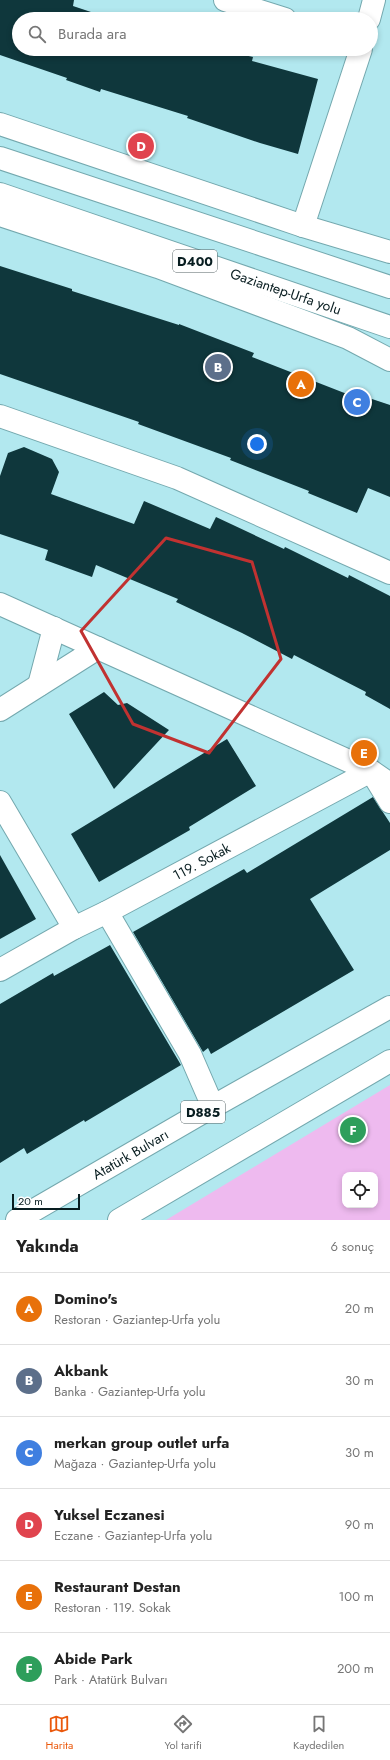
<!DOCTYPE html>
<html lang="tr">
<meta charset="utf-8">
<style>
:root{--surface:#fff;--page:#f2f2f2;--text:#222;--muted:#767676;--line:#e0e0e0;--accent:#ea580c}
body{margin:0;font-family:Jost,sans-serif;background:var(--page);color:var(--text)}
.controls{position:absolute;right:12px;bottom:12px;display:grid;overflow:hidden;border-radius:8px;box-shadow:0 2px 6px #0003}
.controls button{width:36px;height:36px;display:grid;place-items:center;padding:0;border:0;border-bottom:1px solid var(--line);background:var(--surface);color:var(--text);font:20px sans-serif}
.scale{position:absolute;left:12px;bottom:10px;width:68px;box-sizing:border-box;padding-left:4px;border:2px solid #081d20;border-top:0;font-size:11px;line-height:14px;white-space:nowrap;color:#081d20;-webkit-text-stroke:3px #fefefe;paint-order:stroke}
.you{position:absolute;left:257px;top:444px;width:14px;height:14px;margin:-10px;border:3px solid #fff;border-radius:50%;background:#1a73e8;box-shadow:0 0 0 6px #1a73e833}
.badge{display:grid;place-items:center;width:26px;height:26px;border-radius:50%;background:var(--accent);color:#fff;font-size:13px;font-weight:700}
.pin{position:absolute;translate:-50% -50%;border:2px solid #fff;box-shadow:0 1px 4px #0006}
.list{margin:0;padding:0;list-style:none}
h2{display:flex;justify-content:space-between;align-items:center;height:52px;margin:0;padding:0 16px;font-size:17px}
h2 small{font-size:13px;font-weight:400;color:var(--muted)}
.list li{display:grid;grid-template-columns:26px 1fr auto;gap:12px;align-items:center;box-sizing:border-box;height:72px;padding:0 16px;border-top:1px solid var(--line)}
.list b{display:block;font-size:15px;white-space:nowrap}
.list p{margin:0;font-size:13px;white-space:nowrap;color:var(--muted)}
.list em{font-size:13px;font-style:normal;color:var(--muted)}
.icon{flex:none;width:22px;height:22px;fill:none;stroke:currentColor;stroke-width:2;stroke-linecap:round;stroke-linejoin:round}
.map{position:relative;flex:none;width:390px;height:1220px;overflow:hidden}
.search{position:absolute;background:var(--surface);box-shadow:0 2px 6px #0003;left:12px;right:12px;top:12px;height:44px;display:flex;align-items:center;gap:10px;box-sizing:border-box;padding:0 14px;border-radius:22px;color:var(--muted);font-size:15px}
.sheet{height:484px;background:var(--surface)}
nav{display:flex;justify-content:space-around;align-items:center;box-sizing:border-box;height:56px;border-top:1px solid var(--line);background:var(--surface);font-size:11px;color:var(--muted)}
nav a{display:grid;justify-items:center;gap:2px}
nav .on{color:var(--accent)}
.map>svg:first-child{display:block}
.green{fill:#eebaef;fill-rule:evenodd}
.building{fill:#0f373c}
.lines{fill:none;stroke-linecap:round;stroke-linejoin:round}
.street-casing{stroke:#74a8ae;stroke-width:24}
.secondary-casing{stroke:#74a8ae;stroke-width:24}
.primary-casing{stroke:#74a8ae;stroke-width:24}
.highway-casing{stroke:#74a8ae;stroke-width:24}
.street{stroke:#fff;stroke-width:22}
.secondary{stroke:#fff;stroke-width:22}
.primary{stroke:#fff;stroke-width:22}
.highway{stroke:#fff;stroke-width:22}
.marked{fill:none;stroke:#c13231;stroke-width:3;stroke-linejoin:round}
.labels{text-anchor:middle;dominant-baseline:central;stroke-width:4;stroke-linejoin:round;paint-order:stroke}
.shield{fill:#fefefe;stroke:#526063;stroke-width:1}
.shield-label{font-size:13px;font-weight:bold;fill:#081d20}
.street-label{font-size:14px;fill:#081d20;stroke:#fefefe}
</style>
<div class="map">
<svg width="390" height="1220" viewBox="0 0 390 1220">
<rect width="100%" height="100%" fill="#b2e8ef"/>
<!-- green -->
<path class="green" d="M390,1085V1220H166ZM345,1175H375V1205H345Z"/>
<!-- building -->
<g class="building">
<polygon points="0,0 74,0 73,6 112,19 19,19 19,49 218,49 253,57 252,61 318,79 298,154 260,143 187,118 188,116 101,89 100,92 66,80 67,78 0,55"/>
<polygon points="0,266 72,289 72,291 179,325 179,324 254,353 252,357 347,394 348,391 390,405 390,497 368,488 357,513 308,493 309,491 230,460 231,458 138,424 139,422 0,374"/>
<polygon points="24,447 52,459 59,472 51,494 134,524 144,501 210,529 216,517 284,549 285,547 348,578 349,575 390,596 390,709 365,695 366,692 294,655 292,659 242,633 176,602 178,599 96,565 92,577 45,560 48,550 0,534 0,476 8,453"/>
<polygon points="104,692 118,705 127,703 169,730 114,789 69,714"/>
<polygon points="227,739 256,786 189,827 190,830 99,882 71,834"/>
<polygon points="373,797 390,823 390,850 310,899 354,970 211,1054 208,1048 203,1052 133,932 244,869 247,873"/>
<polygon points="0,855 36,919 0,939"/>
<polygon points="110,945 181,1065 85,1122 84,1120 27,1154 24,1148 0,1163 0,1004 53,973 54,976"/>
</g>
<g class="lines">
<defs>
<g id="street">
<polyline points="225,0 285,19"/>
<polyline points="369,19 374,0"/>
<polyline points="303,226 361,49"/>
<polyline points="0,416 177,478 390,573"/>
<polyline points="39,685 54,628"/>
<polyline points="0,710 98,648"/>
<polyline points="0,802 74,928"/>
<polyline points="107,912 190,1054 213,1107"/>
<path id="s1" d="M0,970L74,928L107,912L371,771L390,802"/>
</g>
<polyline id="secondary" points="0,604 371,771 390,784"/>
<g id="primary">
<path id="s2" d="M17,1220L198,1115L390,1007"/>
<polyline points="119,1220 390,1061"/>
</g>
<g id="highway">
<polyline points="0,124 303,226 390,252"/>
<polyline points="0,158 390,287"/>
<path id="s3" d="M0,194L390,327"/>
<polyline points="0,215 158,267 348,338 390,360"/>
</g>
</defs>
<!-- street casing -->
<use href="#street" class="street-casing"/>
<!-- secondary casing -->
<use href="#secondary" class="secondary-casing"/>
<!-- primary casing -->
<use href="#primary" class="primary-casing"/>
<!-- highway casing -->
<use href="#highway" class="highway-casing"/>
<!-- street -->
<use href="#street" class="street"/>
<!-- secondary -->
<use href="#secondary" class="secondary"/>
<!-- primary -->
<use href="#primary" class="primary"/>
<!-- highway -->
<use href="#highway" class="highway"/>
</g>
<!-- marked area -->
<path class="marked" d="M166,538L252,562L281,659L209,753L133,724L81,631Z"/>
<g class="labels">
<!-- shield labels -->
<g class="shield">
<rect x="173" y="250" width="44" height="22" rx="3"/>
<rect x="181" y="1101" width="44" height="22" rx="3"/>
</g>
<g class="shield-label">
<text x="195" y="261">D400</text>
<text x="203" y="1112">D885</text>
</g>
<!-- street labels -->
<g class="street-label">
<text stroke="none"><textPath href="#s3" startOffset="302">Gaziantep-Urfa yolu</textPath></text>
<text stroke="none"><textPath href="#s1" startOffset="229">119. Sokak</textPath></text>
<text stroke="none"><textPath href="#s2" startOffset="131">Atatürk Bulvarı</textPath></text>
</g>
</g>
</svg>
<div class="controls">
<button><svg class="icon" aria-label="locate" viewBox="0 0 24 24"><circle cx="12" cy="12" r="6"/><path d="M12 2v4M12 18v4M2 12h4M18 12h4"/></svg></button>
</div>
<div class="scale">20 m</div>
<div class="you"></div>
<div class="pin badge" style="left:301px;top:384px;background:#e8710a">A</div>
<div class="pin badge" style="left:218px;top:367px;background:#5c6f8a">B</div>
<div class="pin badge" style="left:357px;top:402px;background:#3f7fe0">C</div>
<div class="pin badge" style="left:141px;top:146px;background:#e0444e">D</div>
<div class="pin badge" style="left:364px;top:753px;background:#e8710a">E</div>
<div class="pin badge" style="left:353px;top:1130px;background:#2e9e5b">F</div>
<div class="search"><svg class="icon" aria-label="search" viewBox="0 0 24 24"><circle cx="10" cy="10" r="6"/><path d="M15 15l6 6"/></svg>Burada ara</div>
</div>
<section class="sheet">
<h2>Yakında<small>6 sonuç</small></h2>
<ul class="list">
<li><span class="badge" style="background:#e8710a">A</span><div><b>Domino's</b><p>Restoran · Gaziantep-Urfa yolu</p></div><em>20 m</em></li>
<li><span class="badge" style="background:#5c6f8a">B</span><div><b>Akbank</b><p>Banka · Gaziantep-Urfa yolu</p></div><em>30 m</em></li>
<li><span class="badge" style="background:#3f7fe0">C</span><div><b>merkan group outlet urfa</b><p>Mağaza · Gaziantep-Urfa yolu</p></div><em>30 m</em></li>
<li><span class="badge" style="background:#e0444e">D</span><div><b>Yuksel Eczanesi</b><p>Eczane · Gaziantep-Urfa yolu</p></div><em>90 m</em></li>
<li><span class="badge" style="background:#e8710a">E</span><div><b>Restaurant Destan</b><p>Restoran · 119. Sokak</p></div><em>100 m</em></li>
<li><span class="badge" style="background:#2e9e5b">F</span><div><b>Abide Park</b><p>Park · Atatürk Bulvarı</p></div><em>200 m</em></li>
</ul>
</section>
<nav>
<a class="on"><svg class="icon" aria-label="map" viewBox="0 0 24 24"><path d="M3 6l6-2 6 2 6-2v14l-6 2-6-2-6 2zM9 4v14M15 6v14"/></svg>Harita</a>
<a><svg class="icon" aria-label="directions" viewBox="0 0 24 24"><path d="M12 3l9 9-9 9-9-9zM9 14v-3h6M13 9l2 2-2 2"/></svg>Yol tarifi</a>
<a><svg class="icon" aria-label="saved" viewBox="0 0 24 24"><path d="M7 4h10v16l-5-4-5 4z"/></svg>Kaydedilen</a>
</nav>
